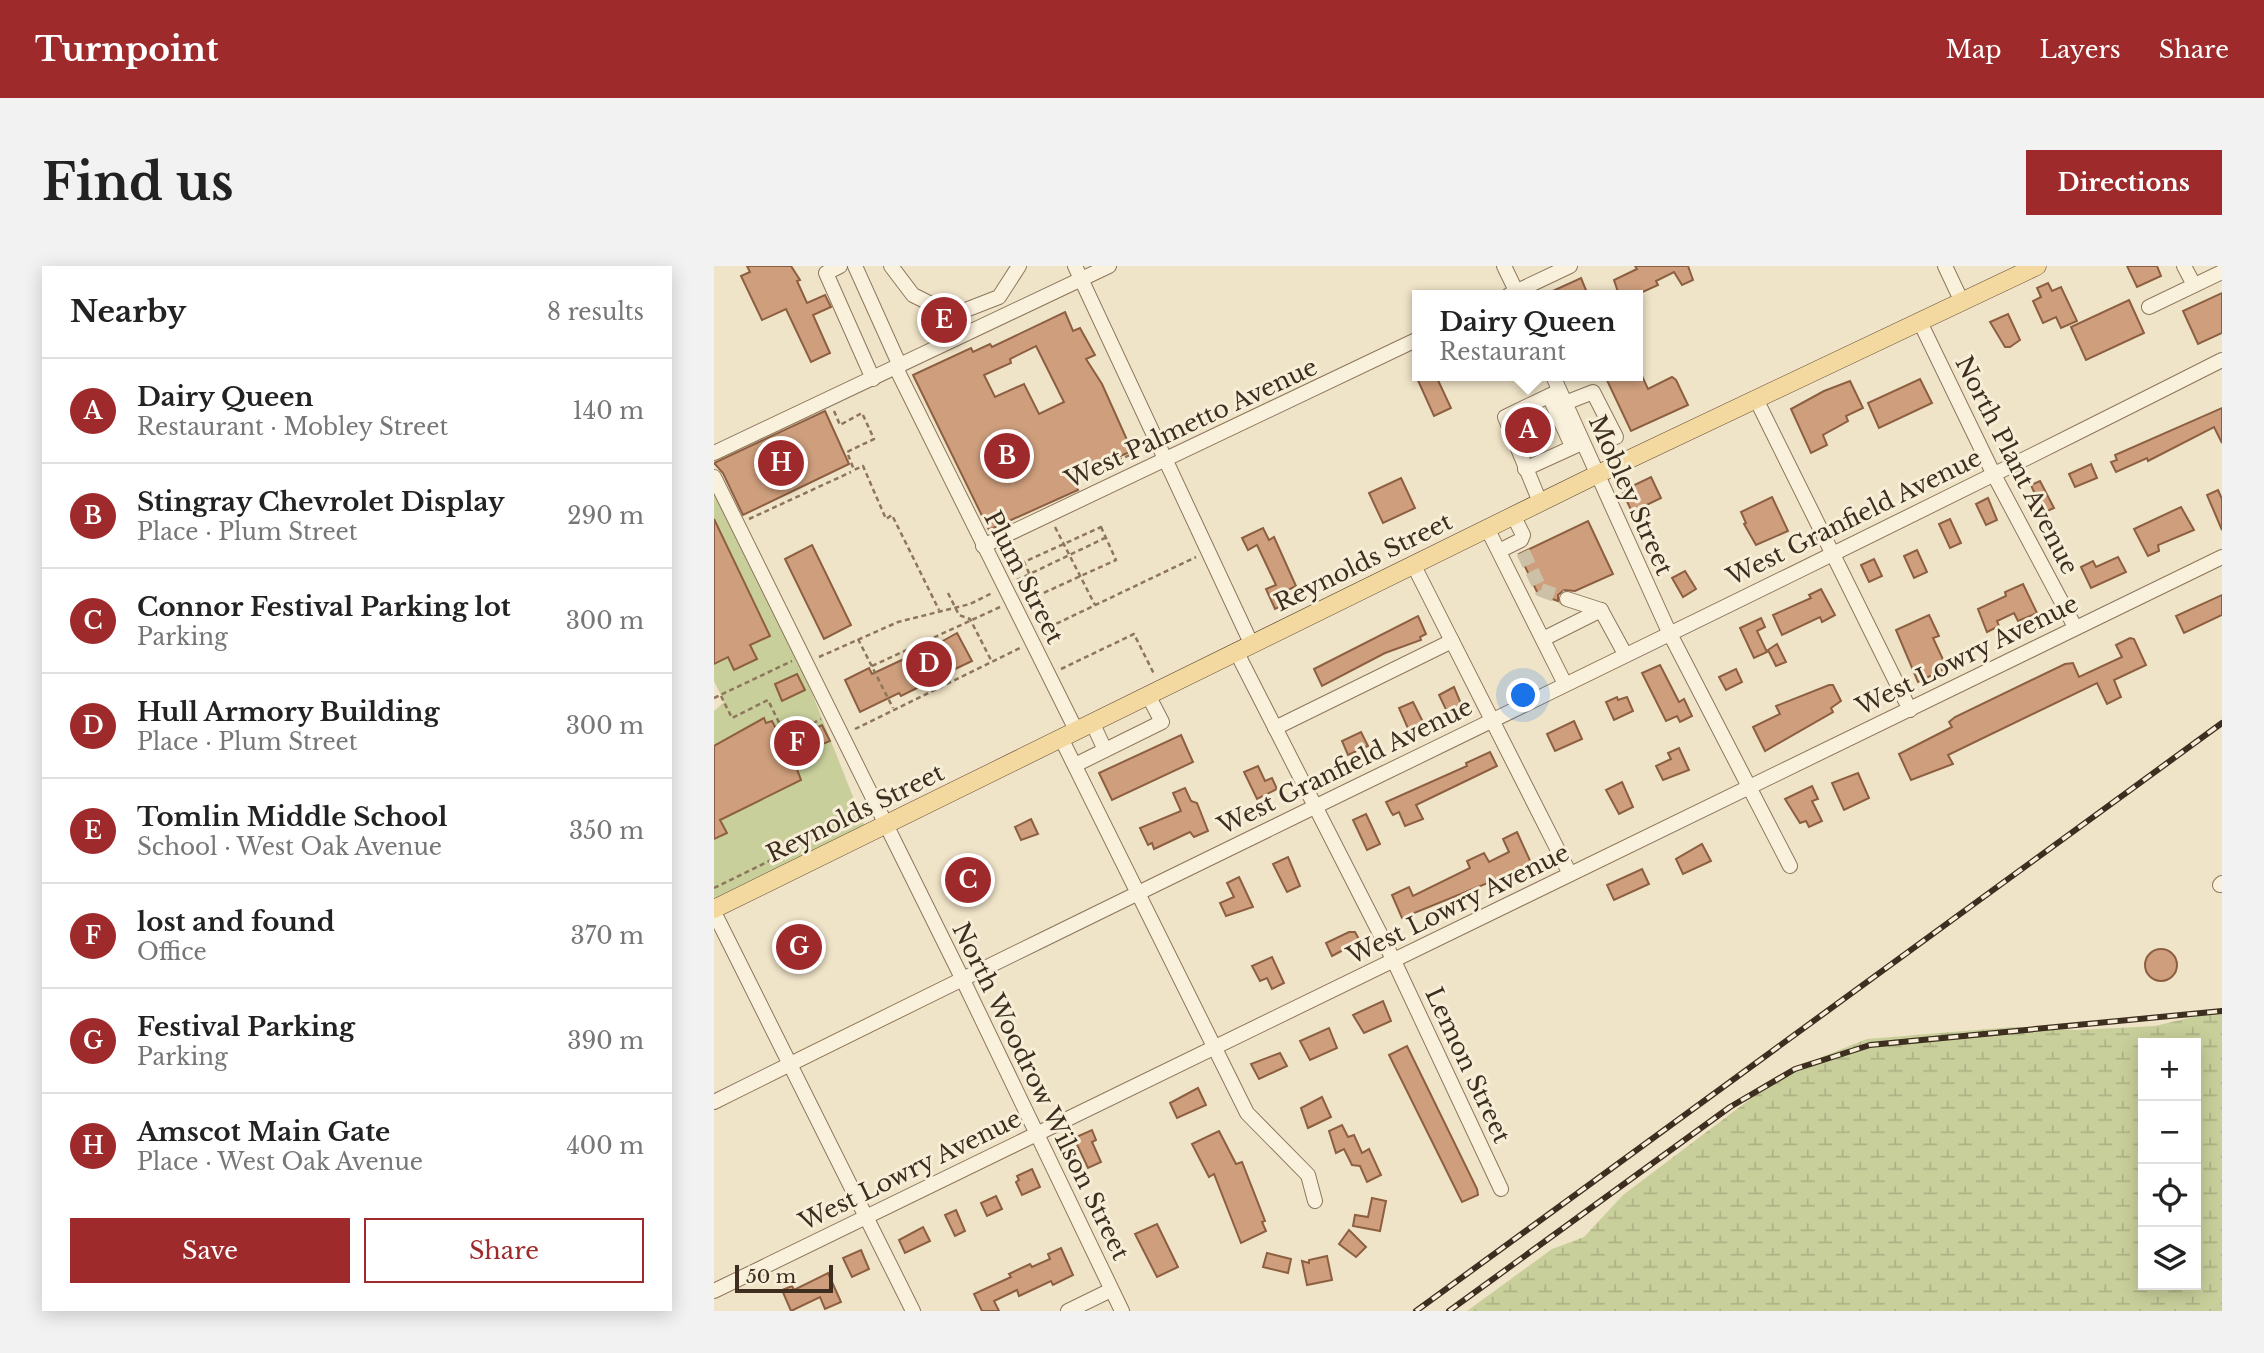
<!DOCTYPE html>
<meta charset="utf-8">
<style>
:root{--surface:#fff;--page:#f2f2f2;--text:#222;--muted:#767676;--line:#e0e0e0;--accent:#9e2a2b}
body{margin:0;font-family:"Libre Baskerville",serif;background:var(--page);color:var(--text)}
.controls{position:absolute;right:21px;bottom:21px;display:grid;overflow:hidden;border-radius:0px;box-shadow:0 4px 18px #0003}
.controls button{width:63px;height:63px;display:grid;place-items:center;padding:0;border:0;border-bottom:2px solid var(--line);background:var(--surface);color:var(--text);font:35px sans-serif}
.scale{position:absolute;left:21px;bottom:18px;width:98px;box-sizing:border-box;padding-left:7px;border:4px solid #3d2e20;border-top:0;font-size:19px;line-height:24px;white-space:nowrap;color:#3d2e20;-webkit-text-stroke:5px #f7eed8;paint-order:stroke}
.you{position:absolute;left:810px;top:430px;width:24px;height:24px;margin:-18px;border:5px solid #fff;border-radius:50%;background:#1a73e8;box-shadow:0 0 0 10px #1a73e833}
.badge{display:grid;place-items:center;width:46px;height:46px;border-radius:50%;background:var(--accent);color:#fff;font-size:23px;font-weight:700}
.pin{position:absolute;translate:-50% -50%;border:4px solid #fff;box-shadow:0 2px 7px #0006}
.popup{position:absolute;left:698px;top:24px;width:231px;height:91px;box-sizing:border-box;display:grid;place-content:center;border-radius:0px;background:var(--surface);filter:drop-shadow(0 2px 5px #0005);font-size:23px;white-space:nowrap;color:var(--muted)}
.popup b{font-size:26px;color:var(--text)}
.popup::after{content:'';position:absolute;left:50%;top:100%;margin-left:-14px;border:14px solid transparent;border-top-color:var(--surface)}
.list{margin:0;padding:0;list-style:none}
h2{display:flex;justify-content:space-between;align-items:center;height:91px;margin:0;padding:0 28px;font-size:30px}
h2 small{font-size:23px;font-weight:400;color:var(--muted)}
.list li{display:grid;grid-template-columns:46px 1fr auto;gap:21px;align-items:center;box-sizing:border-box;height:105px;padding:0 28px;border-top:2px solid var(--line)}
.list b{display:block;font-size:26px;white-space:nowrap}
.list p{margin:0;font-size:23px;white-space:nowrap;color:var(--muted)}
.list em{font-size:23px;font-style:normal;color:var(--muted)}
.actions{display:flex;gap:14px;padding:21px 28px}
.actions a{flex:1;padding:16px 0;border:2px solid var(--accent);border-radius:0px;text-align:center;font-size:24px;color:var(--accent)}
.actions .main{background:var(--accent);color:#fff}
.icon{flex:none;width:38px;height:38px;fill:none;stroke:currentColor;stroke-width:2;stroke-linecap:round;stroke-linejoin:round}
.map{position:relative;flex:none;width:1508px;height:1045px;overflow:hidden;border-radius:0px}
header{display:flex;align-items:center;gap:42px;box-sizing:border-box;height:98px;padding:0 35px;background:var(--accent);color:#fff}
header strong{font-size:33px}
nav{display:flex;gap:38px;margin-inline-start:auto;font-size:24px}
.intro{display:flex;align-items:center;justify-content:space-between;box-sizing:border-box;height:168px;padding:0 42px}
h1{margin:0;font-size:49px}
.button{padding:18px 32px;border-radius:0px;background:var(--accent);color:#fff;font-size:24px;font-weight:700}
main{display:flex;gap:42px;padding:0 42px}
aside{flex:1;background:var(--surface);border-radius:0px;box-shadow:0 4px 18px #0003}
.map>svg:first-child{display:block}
.green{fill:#c9cf9b}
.wetland{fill:url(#wetland-marsh);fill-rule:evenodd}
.building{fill:#cf9f7d;stroke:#8d5f41;stroke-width:2;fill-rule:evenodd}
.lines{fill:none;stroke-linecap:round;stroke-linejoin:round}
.minor-tunnel{stroke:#ccc0a6;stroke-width:14;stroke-dasharray:14 7;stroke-linecap:butt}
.minor-casing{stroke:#8d765c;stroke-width:16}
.major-casing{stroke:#5b4430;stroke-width:19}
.path{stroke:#8d765c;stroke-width:2.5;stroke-dasharray:5 3.5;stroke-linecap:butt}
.minor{stroke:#faf1dc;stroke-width:14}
.major{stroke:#f3d9a0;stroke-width:18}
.rail-casing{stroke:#3d2e20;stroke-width:6}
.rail{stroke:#f7eed8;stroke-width:3.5;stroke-dasharray:10;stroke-linecap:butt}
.labels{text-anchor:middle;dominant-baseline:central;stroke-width:6;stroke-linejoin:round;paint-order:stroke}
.street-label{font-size:24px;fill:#3d2e20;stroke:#f7eed8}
</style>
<header>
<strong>Turnpoint</strong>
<nav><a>Map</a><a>Layers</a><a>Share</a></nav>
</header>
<div class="intro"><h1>Find us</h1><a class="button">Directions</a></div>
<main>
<aside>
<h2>Nearby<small>8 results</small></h2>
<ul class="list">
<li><span class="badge">A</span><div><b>Dairy Queen</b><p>Restaurant · Mobley Street</p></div><em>140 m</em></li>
<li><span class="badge">B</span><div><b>Stingray Chevrolet Display</b><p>Place · Plum Street</p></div><em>290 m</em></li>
<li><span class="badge">C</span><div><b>Connor Festival Parking lot</b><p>Parking</p></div><em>300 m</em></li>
<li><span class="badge">D</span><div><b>Hull Armory Building</b><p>Place · Plum Street</p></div><em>300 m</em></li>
<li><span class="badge">E</span><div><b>Tomlin Middle School</b><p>School · West Oak Avenue</p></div><em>350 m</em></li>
<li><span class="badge">F</span><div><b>lost and found</b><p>Office</p></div><em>370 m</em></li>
<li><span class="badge">G</span><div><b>Festival Parking</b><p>Parking</p></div><em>390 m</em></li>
<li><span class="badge">H</span><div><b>Amscot Main Gate</b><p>Place · West Oak Avenue</p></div><em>400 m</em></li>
</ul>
<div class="actions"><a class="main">Save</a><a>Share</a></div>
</aside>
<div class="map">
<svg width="1508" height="1045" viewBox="0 0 1508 1045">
<defs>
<pattern id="wetland-marsh" width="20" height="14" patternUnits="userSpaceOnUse" patternTransform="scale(1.75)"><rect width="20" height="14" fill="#c9cf9b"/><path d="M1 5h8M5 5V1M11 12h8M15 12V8" fill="none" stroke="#aeb285"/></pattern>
</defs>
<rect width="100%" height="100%" fill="#f0e4c8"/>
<!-- green -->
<polygon class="green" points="0,226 92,412 151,561 0,635 0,445 10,436 0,415"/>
<!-- wetland -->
<path class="wetland" d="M1508,744V1045H753L838,983L870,971L909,929L1064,812L1110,790L1153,773L1299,761L1363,764L1441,760ZM1429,777H1482V1019H1429Z"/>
<!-- building -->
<g class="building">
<polygon points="33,0 77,0 86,14 83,15 93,37 111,29 117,41 99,49 116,87 97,96 72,43 48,54 27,10 36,6"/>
<polygon points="921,0 974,0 979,14 968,19 960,6 942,15 944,19 922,29 905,29 900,14 923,3"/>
<polygon points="1413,0 1443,0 1447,10 1423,21"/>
<polygon points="867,12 874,29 830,29"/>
<polygon points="1334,17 1338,25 1347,21 1363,55 1347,62 1342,51 1329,57 1319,35 1327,31 1323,22"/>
<polygon points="1508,27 1508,67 1484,78 1469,45"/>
<polygon points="1415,34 1430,67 1372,94 1357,61"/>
<path d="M351,46L359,65L366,62L381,89L372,93L388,118L418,185L358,211L364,224L275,264L199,109L257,82L259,86L276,78L278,81ZM322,80L350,136L325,148L310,118L281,131L270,109L297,97L296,93Z"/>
<polygon points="1294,48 1306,74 1296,81 1291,81 1276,56"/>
<polygon points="702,110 722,110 737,142 720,150"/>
<polygon points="891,110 928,110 934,123 958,111 962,114 974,139 917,165"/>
<polygon points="1206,113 1218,137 1165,162 1154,137"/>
<polygon points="1136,115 1149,142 1132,150 1134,155 1109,169 1113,179 1097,187 1077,143 1110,125"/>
<polygon points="1508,142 1508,177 1500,161 1434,195 1433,192 1402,206 1397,196 1403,194 1401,189"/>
<polygon points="111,145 135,198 29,249 9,207 0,197"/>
<polygon points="822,147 832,170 813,179 803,156"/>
<polygon points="1377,198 1383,212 1361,221 1355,208"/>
<polygon points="937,211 947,232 918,246 908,225"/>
<polygon points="687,212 701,242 669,257 655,227"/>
<polygon points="1326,215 1340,242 1329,247 1317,219"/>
<polygon points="1504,224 1508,233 1508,264 1493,229"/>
<polygon points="1058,231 1074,265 1042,279 1030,258 1032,257 1027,246"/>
<polygon points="1274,232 1283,254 1272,259 1262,238"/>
<polygon points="1467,241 1480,264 1444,279 1445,285 1434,290 1420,263"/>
<polygon points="0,253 56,370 36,379 43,393 20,404 14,391 0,398"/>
<polygon points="1236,253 1247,277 1236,282 1225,258"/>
<polygon points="874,255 899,308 861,325 850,324 844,329 844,335 824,328 805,288"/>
<polygon points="549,262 555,274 560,271 582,320 570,326 575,337 561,343 552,323 562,319 543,279 534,284 528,272"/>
<polygon points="98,279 137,359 110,373 71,293"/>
<polygon points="1203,284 1213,306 1200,312 1190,290"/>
<polygon points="1404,291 1412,306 1377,322 1367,301 1379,295 1382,301"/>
<polygon points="1160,293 1168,310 1155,316 1147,299"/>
<polygon points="971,305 982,323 969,331 958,312"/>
<polygon points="1309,318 1323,347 1304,355 1300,347 1283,355 1285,360 1273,366 1264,343 1292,330 1291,326"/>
<polygon points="1107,323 1121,349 1108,356 1106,351 1068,369 1059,349 1097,332 1095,329"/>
<polygon points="1508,329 1508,349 1470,367 1462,350"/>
<polygon points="1215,349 1225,370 1219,372 1233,402 1204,416 1182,364"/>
<polygon points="704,350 712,368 706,371 707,374 671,387 608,420 600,403"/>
<polygon points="1047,352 1051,361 1043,365 1053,386 1040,392 1026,362"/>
<polygon points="243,367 258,395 239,404 238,401 203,418 205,421 187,430 185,427 146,446 131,414 155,402 158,408 190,393 191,396"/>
<polygon points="1416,372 1420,373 1432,399 1400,414 1407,431 1393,438 1383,417 1234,489 1239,498 1197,514 1185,488 1238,461 1235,456 1241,451 1351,398 1359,397 1365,411 1408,391 1402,379"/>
<polygon points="1063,378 1072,396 1062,400 1054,384"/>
<polygon points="946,399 965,436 970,433 978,450 966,456 963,450 952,455 928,407"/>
<polygon points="1022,403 1028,416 1012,424 1005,411"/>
<polygon points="83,408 91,424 68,435 61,418"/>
<polygon points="1115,419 1119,419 1127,435 1117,442 1119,446 1051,485 1039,461 1066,448 1062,440"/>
<polygon points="740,421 750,445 736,452 725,429"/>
<polygon points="903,431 904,434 913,431 919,445 900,454 892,436"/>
<polygon points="699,436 711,460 696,467 685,442"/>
<polygon points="50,452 52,457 58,455 72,482 94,471 92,467 108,459 116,475 78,490 87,514 6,554 13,567 0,573 0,480"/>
<polygon points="860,455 868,473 841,485 833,468"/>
<polygon points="647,466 654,480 634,489 628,475"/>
<polygon points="467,469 479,496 398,534 385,507"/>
<polygon points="965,482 975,504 949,514 942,500 957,493 954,487"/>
<polygon points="776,486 783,500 702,539 709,553 691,560 685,546 679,549 677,546 672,536 753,500 752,497"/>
<polygon points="544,500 551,515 558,512 563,523 543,533 530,506"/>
<polygon points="1144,507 1155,532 1130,544 1118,517"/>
<polygon points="908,516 919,541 905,548 892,524"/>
<polygon points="1098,520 1104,533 1098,535 1108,555 1095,561 1092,555 1086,557 1071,533"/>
<polygon points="471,522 477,535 483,537 494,565 480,571 476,566 440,583 438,577 434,579 426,562 467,545 459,527"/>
<polygon points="652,548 666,578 653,584 639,554"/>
<polygon points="317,553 324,568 307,574 301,561"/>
<polygon points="803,566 818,599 688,652 678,629 695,621 699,630 756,602 753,595 770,587 775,596 795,586 789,573"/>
<polygon points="988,578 997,595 969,608 962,593"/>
<polygon points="574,591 586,620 573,626 559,598"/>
<polygon points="928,603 935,618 900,634 893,619"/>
<polygon points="525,611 539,641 512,650 506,637 520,631 513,617"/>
<polygon points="635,666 641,666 646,675 618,690 612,677"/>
<circle cx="1447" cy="699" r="16"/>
<polygon points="558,691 570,717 558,723 553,712 546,715 538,700"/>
<polygon points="669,735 677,755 650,767 639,749"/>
<polygon points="615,762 623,782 596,794 586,775"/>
<polygon points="693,780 763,923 764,929 748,936 675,789"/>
<polygon points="566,787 573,800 545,813 537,798"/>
<polygon points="484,822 492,839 463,852 456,837"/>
<polygon points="608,831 617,851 594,862 587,842"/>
<polygon points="628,859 634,871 640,869 648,887 655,883 667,909 653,916 646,900 638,899 630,883 622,887 615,865"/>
<polygon points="378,864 382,874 378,876 387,896 374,902 360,872"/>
<polygon points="505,865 522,898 528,896 551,955 548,956 552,965 527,977 500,908 495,911 478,878"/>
<polygon points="318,903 326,921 308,929 302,916 305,914 303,910"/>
<polygon points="282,930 288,943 273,950 267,937"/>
<polygon points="658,932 672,935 666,965 639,960 641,949 654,951"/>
<polygon points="242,944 251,965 241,970 231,949"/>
<polygon points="443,958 464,1001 443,1011 421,968"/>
<polygon points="209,961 216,975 191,987 185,974"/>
<polygon points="635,964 652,981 642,991 625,978"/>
<polygon points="347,982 359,1009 339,1019 337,1015 305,1030 303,1024 280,1035 285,1045 268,1045 260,1028 297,1011 295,1008 316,998 318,1001 336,993 334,988"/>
<polygon points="147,984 155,1003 138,1011 129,992"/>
<polygon points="553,987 577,993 574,1007 549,1001"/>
<polygon points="613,990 618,1014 593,1019 588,995 595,997 595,994"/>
<polygon points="114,1007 127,1036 111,1043 106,1031 77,1045 68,1024 78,1020 80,1024"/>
</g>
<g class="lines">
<!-- minor-tunnel -->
<polyline class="minor-tunnel" points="809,286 827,324 853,333"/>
<defs>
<g id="minor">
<polyline points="126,0 112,7 159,113"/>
<polyline points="141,0 186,100"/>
<polyline points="177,0 199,29 227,43 249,45 285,31 305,0"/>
<polyline points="361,0 537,377"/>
<polyline points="790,0 804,29"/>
<polyline points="1231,0 1248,36"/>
<polyline points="1470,0 1480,19"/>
<polyline points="795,29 856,0"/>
<polyline points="1435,41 1508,6"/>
<polyline points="1206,56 1280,209 1361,361"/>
<polyline points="182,102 362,464"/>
<polyline points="839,110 955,366 1076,600"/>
<polyline points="835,130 858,180"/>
<polyline points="1042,133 1196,444"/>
<polyline points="851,137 879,126 902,171"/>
<polyline points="0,187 395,0"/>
<polyline points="811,203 868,177"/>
<polyline points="0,211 248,712 408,1045"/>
<polyline points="826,236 791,151 845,125"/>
<polyline points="773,262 851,418"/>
<polyline points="269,280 704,73"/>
<polyline points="785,285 807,274 809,269 799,249"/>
<polyline points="699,298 856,608"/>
<polyline points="853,333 887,344"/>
<polyline points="829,373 887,344 911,388"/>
<polyline points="522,385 680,695 787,923"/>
<polyline points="378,456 391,484"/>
<polyline points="561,462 738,375"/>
<polyline points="347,472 533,847 594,909 601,935"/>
<polyline points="361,499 448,456 434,429"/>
<polyline points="1506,619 1508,617"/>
<polyline points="0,646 199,1045"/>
<path d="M0,836C501,586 1008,347 1508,94"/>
<polyline points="0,1025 1508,291"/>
<polyline points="354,1045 397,1024"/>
</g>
<polyline id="major" points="0,643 882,209 1323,0"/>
</defs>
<!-- minor casing -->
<use href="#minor" class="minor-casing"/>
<!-- major casing -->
<use href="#major" class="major-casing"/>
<!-- path -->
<g class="path">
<polyline points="120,145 126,159 148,147 160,173 133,186 140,204 149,200 172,253 178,249 225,344"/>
<polyline points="373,215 370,210 418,188 421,192"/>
<polyline points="35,253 137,206"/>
<polyline points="341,261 381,339"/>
<polygon points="387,261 402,294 325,329 310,296"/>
<polyline points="303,314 391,272"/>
<polyline points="234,327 245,349 256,353 278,396"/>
<polyline points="312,335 325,329"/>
<polyline points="327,365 482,291"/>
<polyline points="144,373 179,442"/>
<polyline points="105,391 184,356 256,338 278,327"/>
<polyline points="158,400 286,341"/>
<polyline points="347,403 420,368 440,408"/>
<polyline points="7,430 18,452 54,434 72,471 107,453"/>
<polyline points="0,432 78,395"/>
<polyline points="141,463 308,381"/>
<polyline points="0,622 151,548"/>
</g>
<!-- minor -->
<use href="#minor" class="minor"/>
<!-- major -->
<use href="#major" class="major"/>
<defs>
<g id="rail">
<polyline points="702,1045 1508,457"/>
<polyline points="735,1045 1016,841 1081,803 1156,779 1508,745"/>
</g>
</defs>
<!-- rail casing -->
<use href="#rail" class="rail-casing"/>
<!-- rail -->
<use href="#rail" class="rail"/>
</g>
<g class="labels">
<!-- street labels -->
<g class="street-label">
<text transform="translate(477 157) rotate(-25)">West Palmetto Avenue</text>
<text transform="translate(1303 199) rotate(63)">North Plant Avenue</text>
<text transform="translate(917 229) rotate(66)">Mobley Street</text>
<text transform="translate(1140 251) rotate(-26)">West Granfield Avenue</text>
<text transform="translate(649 296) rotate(-26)">Reynolds Street</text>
<text transform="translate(310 311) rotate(63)">Plum Street</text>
<text transform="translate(1253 389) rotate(-26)">West Lowry Avenue</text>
<text transform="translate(631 500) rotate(-26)">West Granfield Avenue</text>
<text transform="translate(141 547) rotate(-26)">Reynolds Street</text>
<text transform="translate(744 638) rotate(-26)">West Lowry Avenue</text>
<text transform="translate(754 799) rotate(65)">Lemon Street</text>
<text transform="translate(327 825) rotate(64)">North Woodrow Wilson Street</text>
<text transform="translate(196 904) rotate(-26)">West Lowry Avenue</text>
</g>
</g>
</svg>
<div class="controls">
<button>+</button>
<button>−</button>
<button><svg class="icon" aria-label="locate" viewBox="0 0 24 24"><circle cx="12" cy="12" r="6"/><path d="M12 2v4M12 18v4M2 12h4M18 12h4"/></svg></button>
<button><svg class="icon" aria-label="layers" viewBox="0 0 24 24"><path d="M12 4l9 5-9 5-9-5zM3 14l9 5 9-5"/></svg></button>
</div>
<div class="scale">50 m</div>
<div class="you"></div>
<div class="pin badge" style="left:814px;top:164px">A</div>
<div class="popup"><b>Dairy Queen</b>Restaurant</div>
<div class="pin badge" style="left:293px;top:190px">B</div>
<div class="pin badge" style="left:254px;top:614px">C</div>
<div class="pin badge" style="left:215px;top:398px">D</div>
<div class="pin badge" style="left:230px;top:54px">E</div>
<div class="pin badge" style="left:83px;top:477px">F</div>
<div class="pin badge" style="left:85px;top:681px">G</div>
<div class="pin badge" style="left:67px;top:197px">H</div>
</div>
</main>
